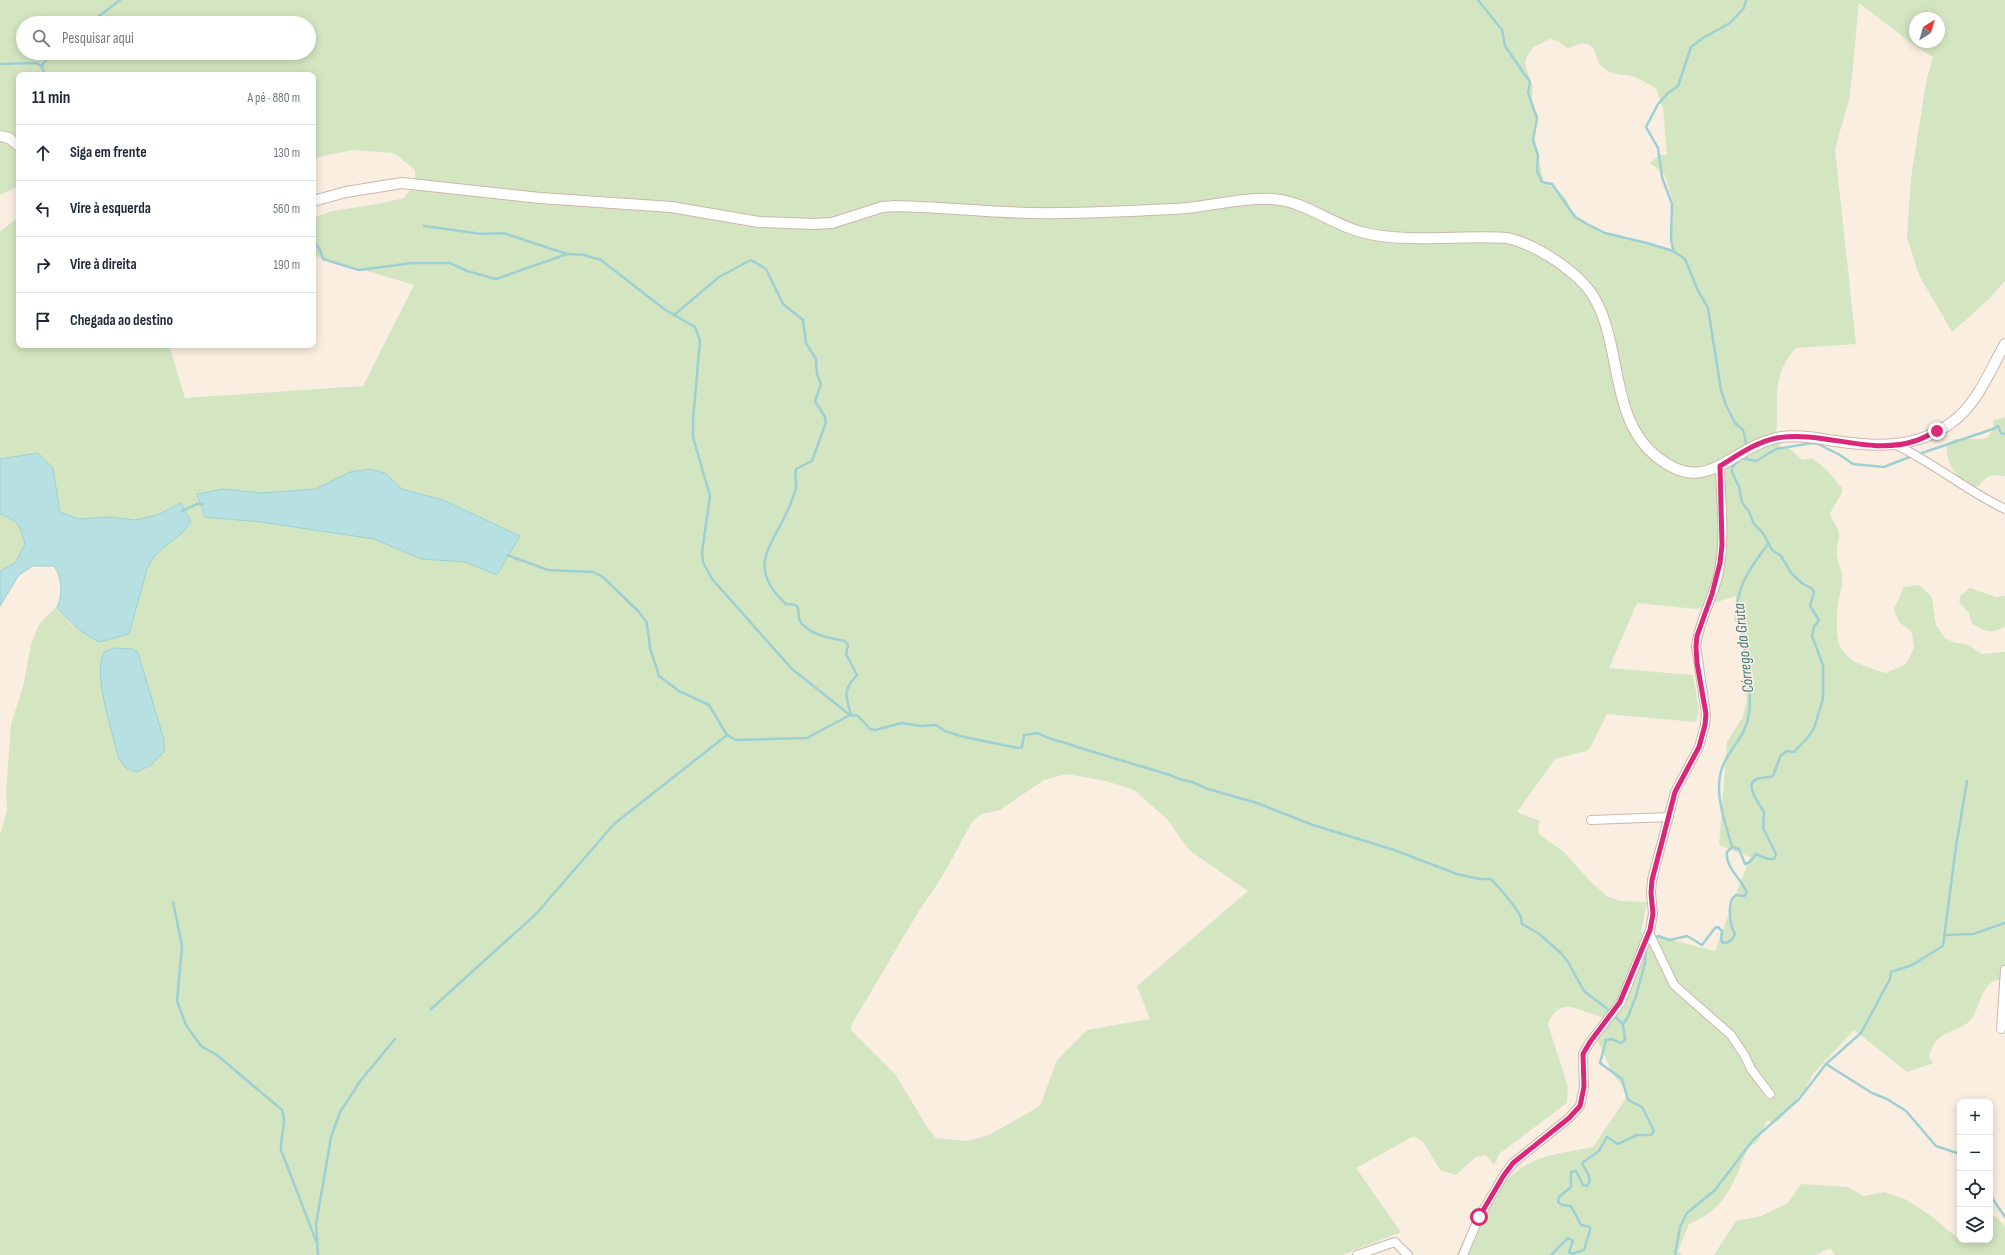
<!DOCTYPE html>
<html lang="pt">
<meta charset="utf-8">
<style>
:root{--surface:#fff;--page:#f6f6f7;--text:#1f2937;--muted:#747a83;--line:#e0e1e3}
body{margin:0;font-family:"Sofia Sans Condensed",sans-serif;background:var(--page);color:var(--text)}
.controls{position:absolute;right:12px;bottom:12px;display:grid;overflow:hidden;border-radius:8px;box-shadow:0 2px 10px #0003}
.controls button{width:36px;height:36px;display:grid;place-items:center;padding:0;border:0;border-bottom:1px solid var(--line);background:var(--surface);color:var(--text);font:20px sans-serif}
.compass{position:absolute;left:1909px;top:12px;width:36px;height:36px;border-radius:50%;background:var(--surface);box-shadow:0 2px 10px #0003;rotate:37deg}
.stop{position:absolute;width:12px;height:12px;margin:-9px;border:3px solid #db2777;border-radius:50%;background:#fff}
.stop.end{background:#db2777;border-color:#fff;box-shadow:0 1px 4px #0008}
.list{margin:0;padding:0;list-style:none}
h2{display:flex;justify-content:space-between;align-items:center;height:52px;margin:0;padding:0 16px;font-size:17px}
h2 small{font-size:13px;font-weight:400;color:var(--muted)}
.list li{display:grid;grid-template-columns:26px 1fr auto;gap:12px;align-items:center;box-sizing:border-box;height:56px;padding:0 16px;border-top:1px solid var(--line)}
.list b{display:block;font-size:15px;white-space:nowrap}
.list em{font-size:13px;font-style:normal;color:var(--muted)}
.icon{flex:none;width:22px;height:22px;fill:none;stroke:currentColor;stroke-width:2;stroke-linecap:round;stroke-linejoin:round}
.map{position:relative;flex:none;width:2005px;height:1255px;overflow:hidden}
.search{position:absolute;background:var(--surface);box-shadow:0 2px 10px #0003;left:16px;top:16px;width:300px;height:44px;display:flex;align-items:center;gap:10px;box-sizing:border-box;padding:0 14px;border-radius:22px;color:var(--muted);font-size:15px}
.panel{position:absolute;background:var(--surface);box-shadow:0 2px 10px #0003;left:16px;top:72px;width:300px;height:276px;border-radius:8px}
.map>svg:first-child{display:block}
.green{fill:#d4e6c1;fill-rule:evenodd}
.water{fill:#b7e0e2;stroke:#9ed0d3}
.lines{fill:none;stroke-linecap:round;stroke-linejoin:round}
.stream{stroke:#9ed0d3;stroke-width:2.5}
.minor-casing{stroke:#ccb7ab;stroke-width:10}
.tertiary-casing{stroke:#ccb7ab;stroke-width:12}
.minor{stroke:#fff;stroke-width:8}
.tertiary{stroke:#fff;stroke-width:10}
.route{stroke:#db2777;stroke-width:5}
.labels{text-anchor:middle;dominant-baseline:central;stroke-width:3;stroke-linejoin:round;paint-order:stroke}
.water-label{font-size:16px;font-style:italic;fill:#42777b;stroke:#fef2e6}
</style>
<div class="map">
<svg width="2005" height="1255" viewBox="0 0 2005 1255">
<rect width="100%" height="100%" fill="#faeee1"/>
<!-- green -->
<g class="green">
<path d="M0,0H2005V281L1988,300L1952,332L1919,275L1907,237L1911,178L1926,82L1933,57L1915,46L1859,3L1850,96L1835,149L1856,344L1796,348C1768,378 1781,405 1775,440L1783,448L1788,447L1802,460L1812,458L1825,468L1842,488V493L1830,513C1832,521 1837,525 1839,533C1840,539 1837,544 1837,551C1836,559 1842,569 1842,577C1843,587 1839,596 1838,605C1833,653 1842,660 1886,673L1906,664L1914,648L1912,632L1899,622L1894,609L1904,587L1919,585L1932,597L1936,625L1945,638L1953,642L1968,645L1982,654L2005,652V981C1984,974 1980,1006 1973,1017C1963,1034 1935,1026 1929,1058L1934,1063L1907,1072L1854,1030L1813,1074L1805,1089L1777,1122L1767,1121L1757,1142L1748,1147C1734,1182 1727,1209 1689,1224L1678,1251L1682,1255H1456C1474,1221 1493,1184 1528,1164C1545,1154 1574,1151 1593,1147L1627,1097L1625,1090L1613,1074L1595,1035L1603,1017C1581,1013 1560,993 1548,1024L1568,1087L1567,1103L1499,1154L1494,1165L1486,1155L1476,1157L1456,1175L1440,1170L1424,1143L1414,1136L1356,1168L1401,1232L1342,1255H0V835L7,810L6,791L11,724L24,683L31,644L38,626L50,613L57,607L71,625L129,634L147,569L152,559L163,548L181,504L157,515L135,520L110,517L79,519L60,512L53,468L38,453L0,459V232L19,216V345H169L185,398L363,386L414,285L313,255V218L332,211L378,204L404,198L415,183V170L394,153L352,150L313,158V75H19V186L0,195ZM1915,18H1939V42H1915ZM23,23H309V53H23ZM1550,39L1558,41L1567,48C1575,47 1579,41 1587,44C1598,48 1595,60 1602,67C1611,75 1620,74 1631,76C1639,77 1648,85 1656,88L1663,108L1667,155H1659L1650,163L1665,175L1672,199L1673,211L1671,249L1601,232L1573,213L1566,199L1559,191L1544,182L1534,138V126L1537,114L1531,104L1533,87L1525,64L1526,58L1533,47ZM350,472L385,473L401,489L443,500L520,536L497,575L465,562L421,559L374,539L261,522L205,517L197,494L223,489L262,493L316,489ZM1736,596L1734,620L1743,633L1742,680L1747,699L1743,716L1727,742L1719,845L1750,857L1715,951L1641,932L1647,902L1620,901L1607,896L1591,882L1564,852L1539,834L1538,828L1540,821L1517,812L1555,759L1586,751L1590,748L1607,714L1696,722L1699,710L1693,675L1609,668L1637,603L1696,609ZM1066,774L1106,781L1134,790L1167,819L1190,851L1248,891L1137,986L1150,1019L1087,1030L1057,1060L1040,1106L989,1135L967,1141L936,1138L929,1130L895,1074L851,1030L852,1024L917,914L942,877L972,822L982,814L1000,810L1044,780Z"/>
<path d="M2005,417V476C1991,475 1987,475 1979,486L1974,487C1963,481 1952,473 1949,461C1937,426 1975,445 1988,437C1993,433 1993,425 1994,420Z"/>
<path d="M0,514C18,521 20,525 25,544L15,563L0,571Z"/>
<path d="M1970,588L1996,597L2005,596V626C1993,635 1984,631 1972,624L1969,613L1959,602L1961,595Z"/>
<polygon points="1801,1184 1848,1187 1863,1196 1884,1192 1907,1200 1931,1216 1960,1240 1990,1240 1990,1219 1995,1216 2005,1226 2005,1255 1835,1255 1830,1248 1815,1255 1714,1255 1736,1221 1761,1216 1788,1203"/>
</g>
<!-- water -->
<g class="water">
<path d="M38,453L53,468L60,512L79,519L110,517L135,520L157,515L181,503L191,522L183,532L163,548L152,559L147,569L129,634L99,642C80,632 71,624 57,607C63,596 62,576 54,566H33L19,575L0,606V571L15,563L25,544C20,525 18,521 0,514V459Z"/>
<polygon points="370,469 385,473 402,489 443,500 520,536 497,575 465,562 421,559 374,539 261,522 205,517 197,494 223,489 262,493 316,489 350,472"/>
<path d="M115,648L133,649L138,653L164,740V752L151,765L137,772L126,768L119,759C113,735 92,673 104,652Z"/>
</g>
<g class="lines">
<!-- stream -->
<g class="stream">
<polyline points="1478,0 1502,30 1505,46 1530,82 1528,93 1537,118 1533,140 1538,155 1537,171 1542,182 1552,184 1575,217 1585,223 1605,233 1647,243 1673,251 1685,259 1698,291 1708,308 1721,390 1726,405 1735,423 1743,430 1747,447"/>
<polyline points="90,23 120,0"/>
<polyline points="0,64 37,63 42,67 45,75"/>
<polyline points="41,66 53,53"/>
<polyline points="424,226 482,234 503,233 567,254"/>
<polyline points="313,240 320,250 323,259 359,270 412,263 450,263 467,271 496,279 567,254 584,255 601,260 664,309 695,327 700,340 693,420 693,437 710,496 702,553 703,562 712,579 792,669 850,715"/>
<polyline points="1674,252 1671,240 1672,204 1662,177 1658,148 1646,127 1658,104 1668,93 1678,86 1691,47 1703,38 1730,23 1744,8 1746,0"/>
<path d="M674,315L719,277L751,260L766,269L783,304L803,320L806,343L816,359L817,374L821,384L815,401L825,417L826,422L812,461L796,469C794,475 797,481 796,487C795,493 792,500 790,505C774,545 744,565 786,604C807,604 793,614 802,624C814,636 830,638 845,641L848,645L846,654L857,675C843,690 845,695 851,714"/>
<polyline points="1919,454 1993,429 1998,426 2001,433 2005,434"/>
<polyline points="182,511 197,504 203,504"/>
<path d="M507,555L548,570L593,572L603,577L639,612L647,623L650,648L659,676L679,691L709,705L727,735L736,740L807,738L850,715L858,716L870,729L875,730L902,723L921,726L936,725L945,731L964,737L1018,748L1022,747L1024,735L1038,733C1049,741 1065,741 1077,747L1170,775L1179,779L1192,782L1208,789L1257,803L1313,825L1394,850L1457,874L1479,879H1490C1496,883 1520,912 1521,918C1522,920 1521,922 1522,924L1538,933L1561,953L1568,962L1584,991L1606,1008L1623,1024"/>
<path d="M1732,847C1725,821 1711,788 1725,761C1734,744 1747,733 1749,713C1753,678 1743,642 1737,607C1739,582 1753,564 1768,544"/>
<path d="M173,902L182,946L177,1001L186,1025L201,1046L217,1055L282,1110C287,1123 280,1137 281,1150L316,1241"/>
<polyline points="1945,935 1973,934 2005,923"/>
<path d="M1654,938L1658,936L1670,940L1687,936L1702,945L1715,928L1718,927L1722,931L1721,940L1723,943C1729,943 1733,939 1735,934C1730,926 1726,901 1736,895L1744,896L1747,893C1742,879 1725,868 1727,852L1732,847L1739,849L1745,864L1750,862L1756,854L1768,859H1774L1776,854L1763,828L1764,812C1760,805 1743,784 1757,779C1762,777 1768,778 1773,776L1781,755L1787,751L1794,752L1809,736L1814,728L1823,699V665L1812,636L1814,627L1819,620L1810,606L1814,592L1811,588L1803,584L1792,574L1781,556L1772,550L1763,533L1754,524L1749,512L1742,502L1739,487L1732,472V467L1742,458L1756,461L1776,449L1812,443L1818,444L1840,455L1853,464L1884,467L1912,456"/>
<polyline points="431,1009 536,914 614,824 727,735"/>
<polyline points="1826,1064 1872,1093 1887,1099 1906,1111 1936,1146 1960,1154"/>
<polyline points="1990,1195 2005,1217"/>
<polyline points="318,1255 316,1225 331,1137 340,1112 361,1080 395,1039"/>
<path d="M1551,1255L1568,1238L1573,1241L1569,1252L1572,1254L1584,1250L1590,1230V1227L1581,1225L1571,1206L1562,1205L1558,1202L1559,1197L1571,1187V1172L1576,1171L1583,1185L1587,1186C1594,1178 1585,1171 1582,1163L1599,1151L1607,1137L1618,1144L1637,1135H1651L1654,1131L1642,1107L1628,1100L1622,1079L1600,1063L1606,1040L1611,1039L1621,1043L1625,1040L1623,1024L1628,1017L1636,996L1645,963L1646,950"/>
<polyline points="1675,1255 1680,1227 1687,1213 1715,1190 1753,1140 1799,1099 1826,1064 1861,1033 1890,979 1891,972 1912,965 1943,946 1956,846 1967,781"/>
</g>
<defs>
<g id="minor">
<path d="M1896,445C1934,463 1967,491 2005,509"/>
<polyline points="1591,820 1669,817"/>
<polyline points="1649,933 1674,985 1731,1035 1745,1056 1751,1069 1770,1094"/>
<polyline points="2001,1029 2005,970"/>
<polyline points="1357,1255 1395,1242 1408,1255"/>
<path d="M1463,1255L1479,1217L1504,1175L1513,1163L1569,1118L1580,1106L1584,1087L1583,1054L1590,1042L1621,1002L1650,930L1653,914L1651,893L1652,880L1675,792L1699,747L1705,725L1706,714L1696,646C1699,622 1712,600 1718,576C1726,541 1721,503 1720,467"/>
</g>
<g id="tertiary">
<polyline points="0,136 9,138 19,146"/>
<path d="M313,201L346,192L402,183L540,198L671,207L759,222L814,224L832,223L882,207L896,206C941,207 985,212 1030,213C1078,214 1126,211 1173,209C1206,208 1240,197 1272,199C1306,201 1333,226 1365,233C1408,243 1463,235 1508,238C1527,243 1542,251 1558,262C1573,273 1587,284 1596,301C1622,349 1610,420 1657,457C1707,497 1729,449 1776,438C1796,434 1815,438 1835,441C1876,447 1915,449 1951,423C1977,405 1990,370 2005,344"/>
</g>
</defs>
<!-- minor casing -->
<use href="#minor" class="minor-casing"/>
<!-- tertiary casing -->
<use href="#tertiary" class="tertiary-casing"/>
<!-- minor -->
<use href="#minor" class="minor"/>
<!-- tertiary -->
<use href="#tertiary" class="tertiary"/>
</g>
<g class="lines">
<!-- route -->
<path class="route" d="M1479,1217L1504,1175L1513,1163L1569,1118L1580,1106L1584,1087L1583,1054L1590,1042L1620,1002L1650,930L1653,914L1651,893L1652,880L1675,792L1699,747L1705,725L1706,714L1697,663L1696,646L1697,636L1712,594L1720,563L1722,545L1720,466C1738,455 1756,442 1777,438C1823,430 1869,456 1915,441C1922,439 1930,434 1937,431"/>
</g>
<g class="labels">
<!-- water labels -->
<g class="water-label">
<text transform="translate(1744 648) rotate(-96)">Córrego da Gruta</text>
</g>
</g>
</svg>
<div class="controls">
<button>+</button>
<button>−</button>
<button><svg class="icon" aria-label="locate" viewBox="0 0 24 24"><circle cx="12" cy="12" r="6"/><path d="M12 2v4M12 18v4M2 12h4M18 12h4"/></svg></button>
<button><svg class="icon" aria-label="layers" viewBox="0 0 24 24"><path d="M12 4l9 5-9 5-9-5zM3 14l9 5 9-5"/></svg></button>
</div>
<svg class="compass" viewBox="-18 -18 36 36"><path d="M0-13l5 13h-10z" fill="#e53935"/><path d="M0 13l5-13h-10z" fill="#747a83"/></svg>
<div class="stop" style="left:1479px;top:1217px"></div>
<div class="stop end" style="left:1937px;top:431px"></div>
<div class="search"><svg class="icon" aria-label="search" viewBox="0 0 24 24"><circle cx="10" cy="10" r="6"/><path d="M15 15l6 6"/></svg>Pesquisar aqui</div>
<section class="panel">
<h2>11 min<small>A pé · 880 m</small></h2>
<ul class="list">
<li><svg class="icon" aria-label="ahead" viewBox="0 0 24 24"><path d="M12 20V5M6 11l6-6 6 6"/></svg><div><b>Siga em frente</b></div><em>130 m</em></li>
<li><svg class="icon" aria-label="left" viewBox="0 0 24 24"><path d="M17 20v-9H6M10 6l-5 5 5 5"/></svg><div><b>Vire à esquerda</b></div><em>560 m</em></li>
<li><svg class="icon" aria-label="right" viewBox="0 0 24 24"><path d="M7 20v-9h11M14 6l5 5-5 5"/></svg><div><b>Vire à direita</b></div><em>190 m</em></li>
<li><svg class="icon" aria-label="arrive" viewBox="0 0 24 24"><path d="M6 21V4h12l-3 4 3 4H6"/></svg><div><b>Chegada ao destino</b></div></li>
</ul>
</section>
</div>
